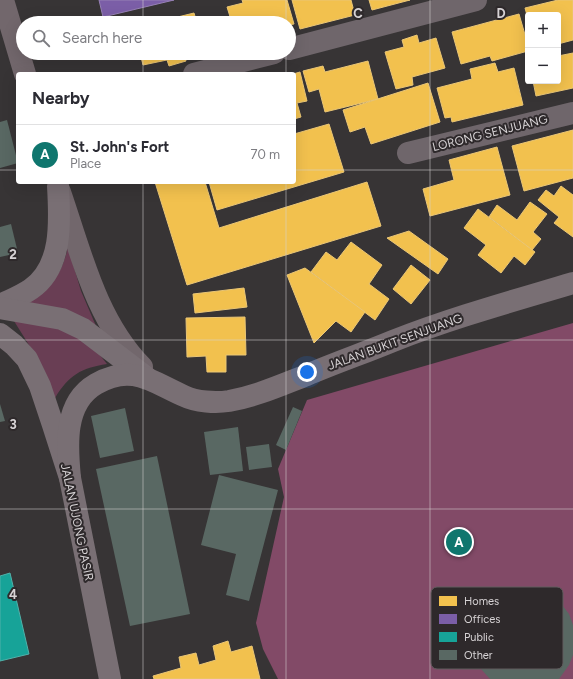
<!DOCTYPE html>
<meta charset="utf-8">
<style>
:root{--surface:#fff;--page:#f7f7f7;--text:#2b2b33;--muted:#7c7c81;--line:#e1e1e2;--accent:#0f766e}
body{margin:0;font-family:Figtree,sans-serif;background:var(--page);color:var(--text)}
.controls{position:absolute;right:12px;top:12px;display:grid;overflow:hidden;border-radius:4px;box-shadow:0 4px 16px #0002}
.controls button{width:36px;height:36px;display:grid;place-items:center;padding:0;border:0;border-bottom:1px solid var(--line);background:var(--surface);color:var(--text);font:20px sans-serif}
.you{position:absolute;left:307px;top:372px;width:14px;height:14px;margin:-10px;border:3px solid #fff;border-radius:50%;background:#1a73e8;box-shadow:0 0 0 6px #1a73e833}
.badge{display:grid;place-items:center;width:26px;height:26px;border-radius:50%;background:var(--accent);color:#fff;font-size:13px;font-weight:700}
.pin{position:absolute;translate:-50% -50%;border:2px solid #fff;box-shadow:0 1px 4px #0006}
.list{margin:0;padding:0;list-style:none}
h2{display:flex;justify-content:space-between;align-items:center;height:52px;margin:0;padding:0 16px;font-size:17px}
h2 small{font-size:13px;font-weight:400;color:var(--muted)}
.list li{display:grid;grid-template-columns:26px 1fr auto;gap:12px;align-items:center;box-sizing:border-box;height:60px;padding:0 16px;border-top:1px solid var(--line)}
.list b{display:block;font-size:15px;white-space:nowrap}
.list p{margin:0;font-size:13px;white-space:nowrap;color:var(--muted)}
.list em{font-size:13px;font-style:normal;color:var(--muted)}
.icon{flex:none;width:22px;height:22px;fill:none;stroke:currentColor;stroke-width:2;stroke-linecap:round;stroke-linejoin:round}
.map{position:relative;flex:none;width:573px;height:679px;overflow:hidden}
.search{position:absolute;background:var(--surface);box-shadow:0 4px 16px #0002;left:16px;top:16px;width:280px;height:44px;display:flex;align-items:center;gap:10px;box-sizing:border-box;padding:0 14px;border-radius:22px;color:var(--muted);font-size:15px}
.panel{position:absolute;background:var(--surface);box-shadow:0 4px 16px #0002;left:16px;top:72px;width:280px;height:112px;border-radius:4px}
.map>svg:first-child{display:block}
.green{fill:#693e54}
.forest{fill:#824a67}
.homes{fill:#f2c14e;stroke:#eac676}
.offices{fill:#7b5ea7;stroke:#9781b5}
.public{fill:#17a398;stroke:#51b1aa}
.building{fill:#596863}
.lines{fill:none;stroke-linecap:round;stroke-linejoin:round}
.minor{stroke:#6f666b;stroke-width:22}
.secondary{stroke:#72676c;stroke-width:22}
.primary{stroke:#796f74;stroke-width:22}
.grid{fill:none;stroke:#d7d3d5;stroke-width:1;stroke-opacity:0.55}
.labels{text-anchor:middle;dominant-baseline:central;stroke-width:4;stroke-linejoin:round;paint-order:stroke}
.street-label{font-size:12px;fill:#d7d3d5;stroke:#2e292b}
.key{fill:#2e292b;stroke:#615c5e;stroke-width:1}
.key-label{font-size:11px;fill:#d7d3d5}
.grid-label{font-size:13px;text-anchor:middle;font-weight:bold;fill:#d7d3d5;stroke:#2e292b;stroke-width:4;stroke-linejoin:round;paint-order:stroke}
</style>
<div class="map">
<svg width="573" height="679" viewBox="0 0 573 679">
<rect width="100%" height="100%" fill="#373435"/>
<!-- green -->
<g class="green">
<path d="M68,247L81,291L96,326L26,303C50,286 61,278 68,247Z"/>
<path d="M14,321L60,326L95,349L107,364C81,368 69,375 55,398L29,345Z"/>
</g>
<!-- forest -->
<polygon class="forest" points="573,323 573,679 278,679 263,649 256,623 284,497 278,469 307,400"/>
<!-- homes -->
<g class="homes">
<polygon points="242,0 287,0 294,24 289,25 289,23 232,23 227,7 243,3"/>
<polygon points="292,0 351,0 355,15 300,29"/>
<polygon points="369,0 410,0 372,10"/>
<polygon points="558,0 573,0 573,40 558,44 558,15 528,15 528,19 525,8"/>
<polygon points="194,13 197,23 153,23"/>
<polygon points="519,14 528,45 528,51 492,61 490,56 461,64 452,32"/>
<polygon points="417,35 419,43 436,38 445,68 412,77 413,85 396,89 385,52 404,47 402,40"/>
<polygon points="140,53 184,53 186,61 169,66 167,60 143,65"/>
<polygon points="573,53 573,88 536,96 533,81 558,81 558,56"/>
<polygon points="368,61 378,99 325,112 319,89 309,92 303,71 323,66 325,72"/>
<polygon points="495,63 498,72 514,68 523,105 452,122 451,117 445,118 437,88 472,79 470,69"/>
<polygon points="300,72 307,101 297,103 301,117 294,119 293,74"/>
<polygon points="428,83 440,122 371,144 365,127 350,132 343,110"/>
<polygon points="329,124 344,172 217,210 209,182 294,182 294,134"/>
<polygon points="573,130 573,178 524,191 512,146"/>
<polygon points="497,147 510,195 430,216 423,189 454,180 449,160"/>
<polygon points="155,182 205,182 219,228 367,182 381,226 187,285"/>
<polygon points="561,186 573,195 573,237 554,223 559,217 538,200 546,190 554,196"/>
<polygon points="530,202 547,214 533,232 541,239 532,250 489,217 497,205 517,220"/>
<polygon points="478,209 535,252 525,265 514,256 501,273 478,255 486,245 464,228"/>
<polygon points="409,231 448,259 438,274 387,238"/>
<polygon points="351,242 382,265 369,284 389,299 375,320 311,272 326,252 337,260"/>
<polygon points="411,265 430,280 411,304 393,289"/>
<polygon points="305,268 365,312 351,332 336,321 314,343 287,275"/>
<polygon points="244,288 247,307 195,313 193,294"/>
<polygon points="245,317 246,355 226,355 226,372 207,372 206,356 187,357 186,318"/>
<polygon points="228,641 231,652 252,646 260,679 154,679 153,676 181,668 179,657 196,653 199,665 216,660 213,646"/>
</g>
<!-- offices -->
<polygon class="offices" points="99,0 174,0 103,17"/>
<!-- public -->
<polygon class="public" points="10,573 29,654 0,661 0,576"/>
<!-- building -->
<g class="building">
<polygon points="7,120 18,163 0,168 0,122"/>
<polygon points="11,224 18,253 0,257 0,227"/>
<polygon points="0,404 5,421 0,422"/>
<polygon points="293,407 302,411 286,450 276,445"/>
<polygon points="125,408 134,451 100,458 91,416"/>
<polygon points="238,427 243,471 210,475 204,432"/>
<polygon points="269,444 272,467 249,470 246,447"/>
<polygon points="157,456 190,614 130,626 96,469"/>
<polygon points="219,475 278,490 249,601 226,595 236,554 201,545"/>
<polygon points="529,588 545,592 559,601 569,614 573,625 573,655 569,665 559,679 490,679 481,669 473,653 472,636 475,620 484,606 497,595 512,589"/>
</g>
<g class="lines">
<!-- minor -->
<g class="minor">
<polyline points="289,49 476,0"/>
<polyline points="194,74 274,53"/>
<polyline points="408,153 573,113"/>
</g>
<!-- secondary -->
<g class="secondary">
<polyline points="3,0 25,74"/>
<path d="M60,192C81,253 96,320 142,367"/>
</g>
<!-- primary -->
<g class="primary">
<path d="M0,305C10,300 21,296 31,289C63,267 60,221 58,186"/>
<polyline points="0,308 62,319 83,329 146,377"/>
<polyline points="0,334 14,345 27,359 40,386 53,425 70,478 110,679"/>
<path d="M70,478C67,447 63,403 96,384C132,363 152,382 184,396C196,402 216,403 229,401C257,396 281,385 307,375C335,363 364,353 393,341C451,318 513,301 573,283"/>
</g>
</g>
<!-- grid -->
<path class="grid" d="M143,0V23M286,0V23M430,0V679M143,53V74M286,53V74M0,170H18M294,170H573M143,182V679M286,182V679M0,340H573M0,509H573"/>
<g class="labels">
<!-- street labels -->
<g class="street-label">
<text transform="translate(490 133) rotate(-14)">LORONG SENJUANG</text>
<text transform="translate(395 342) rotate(-20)">JALAN BUKIT SENJUANG</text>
<text transform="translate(77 522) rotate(78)">JALAN UJONG PASIR</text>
</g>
</g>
<!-- legend -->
<rect x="431" y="587" width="132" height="82" rx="6" class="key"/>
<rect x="439" y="596" width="18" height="10" fill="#f2c14e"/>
<rect x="439" y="614" width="18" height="10" fill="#7b5ea7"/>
<rect x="439" y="632" width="18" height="10" fill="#17a398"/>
<rect x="439" y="650" width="18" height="10" fill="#596863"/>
<g class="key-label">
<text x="464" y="605">Homes</text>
<text x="464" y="623">Offices</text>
<text x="464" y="641">Public</text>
<text x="464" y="659">Other</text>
</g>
<g class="grid-label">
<text x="358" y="18">C</text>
<text x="501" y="18">D</text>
<text x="13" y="259">2</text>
<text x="13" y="429">3</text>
<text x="13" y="599">4</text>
</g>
</svg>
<div class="controls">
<button>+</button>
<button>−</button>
</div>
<div class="you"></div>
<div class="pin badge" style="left:459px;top:542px">A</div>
<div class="search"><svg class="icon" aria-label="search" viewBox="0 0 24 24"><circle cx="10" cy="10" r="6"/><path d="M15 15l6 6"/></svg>Search here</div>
<section class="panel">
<h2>Nearby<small></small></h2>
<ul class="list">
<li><span class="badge">A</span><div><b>St. John's Fort</b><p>Place</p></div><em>70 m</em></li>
</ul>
</section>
</div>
